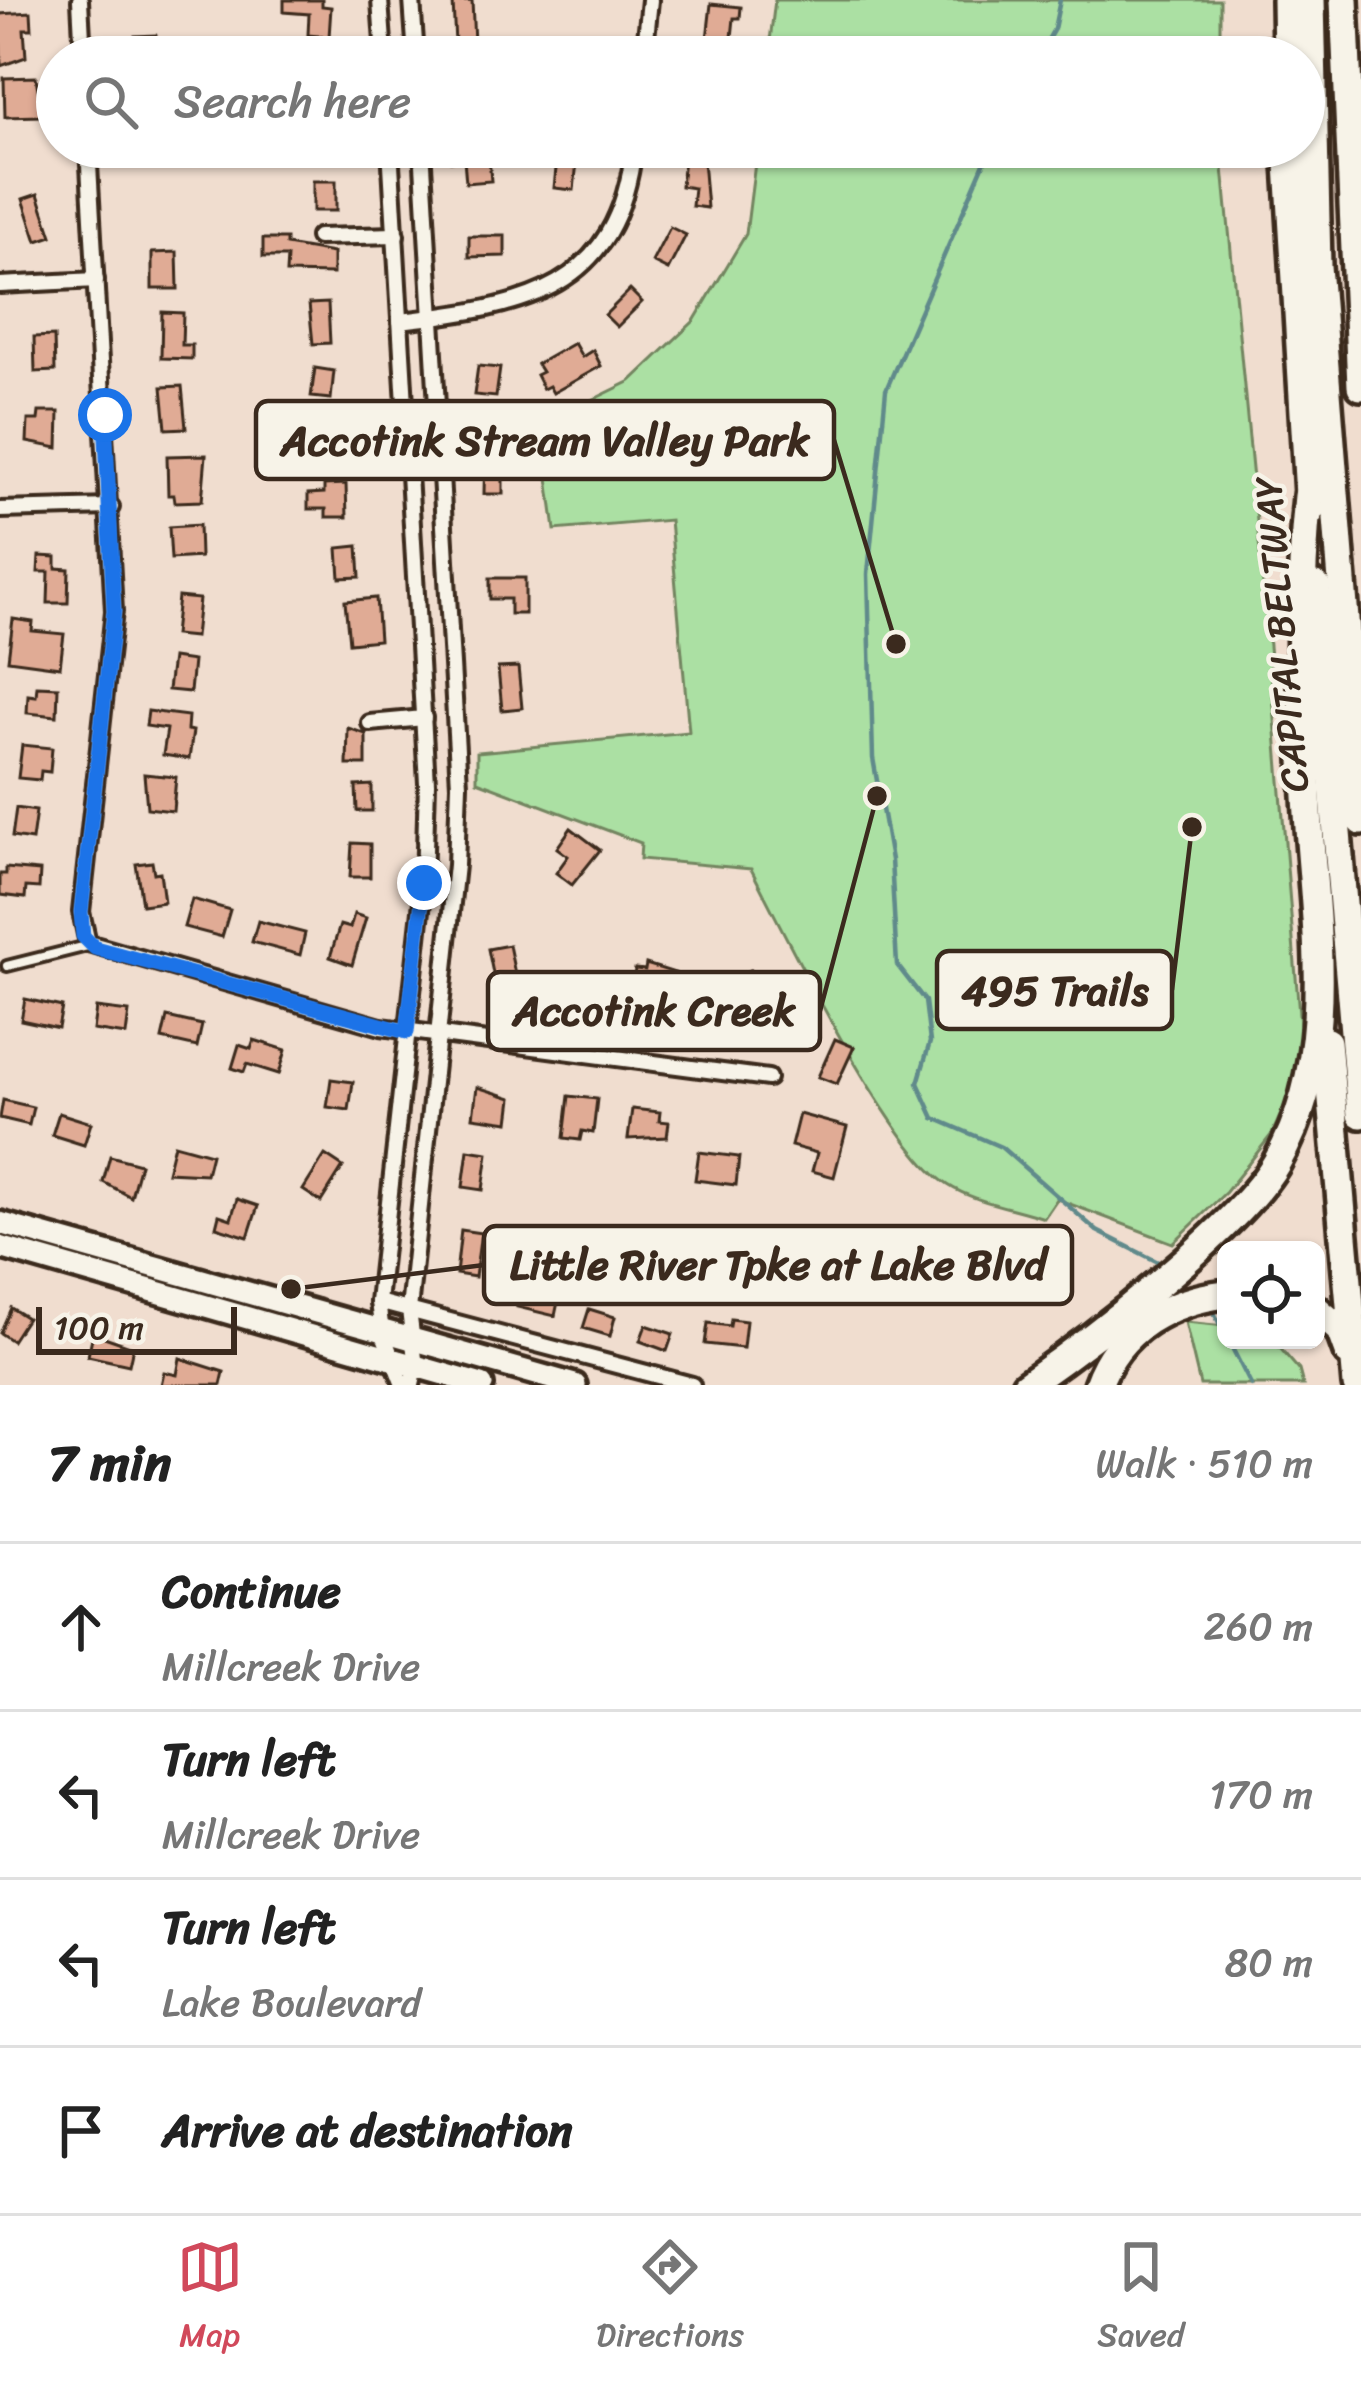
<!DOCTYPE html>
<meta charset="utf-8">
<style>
:root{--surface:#fff;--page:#f2f2f2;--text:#222;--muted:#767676;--line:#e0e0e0;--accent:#d1495b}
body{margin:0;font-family:Sriracha,sans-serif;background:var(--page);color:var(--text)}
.controls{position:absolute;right:36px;bottom:36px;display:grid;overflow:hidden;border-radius:18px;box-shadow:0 3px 9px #0004}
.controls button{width:108px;height:108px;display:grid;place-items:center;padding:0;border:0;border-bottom:3px solid var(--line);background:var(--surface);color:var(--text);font:60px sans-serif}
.scale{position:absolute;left:36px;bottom:30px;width:201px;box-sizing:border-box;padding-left:12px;border:6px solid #3b2a1e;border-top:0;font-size:33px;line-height:42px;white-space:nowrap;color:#3b2a1e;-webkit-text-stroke:9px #f7f3e8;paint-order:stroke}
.stop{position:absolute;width:36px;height:36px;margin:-27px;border:9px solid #1a73e8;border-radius:50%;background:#fff}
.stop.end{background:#1a73e8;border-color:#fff;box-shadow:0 3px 12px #0008}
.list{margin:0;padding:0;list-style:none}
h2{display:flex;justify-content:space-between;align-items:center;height:156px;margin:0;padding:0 48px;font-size:51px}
h2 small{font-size:39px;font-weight:400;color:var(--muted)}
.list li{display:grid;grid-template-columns:78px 1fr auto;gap:36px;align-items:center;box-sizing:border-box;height:168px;padding:0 48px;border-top:3px solid var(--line)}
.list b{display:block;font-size:45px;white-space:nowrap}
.list p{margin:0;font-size:39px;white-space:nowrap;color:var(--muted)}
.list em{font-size:39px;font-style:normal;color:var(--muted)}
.icon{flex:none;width:66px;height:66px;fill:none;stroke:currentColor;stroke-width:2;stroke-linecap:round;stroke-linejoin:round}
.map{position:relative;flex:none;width:1361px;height:1385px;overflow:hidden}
.search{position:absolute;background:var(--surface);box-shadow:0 3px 9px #0004;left:36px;right:36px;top:36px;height:132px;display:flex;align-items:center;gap:30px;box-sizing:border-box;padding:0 42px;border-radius:66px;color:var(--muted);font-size:45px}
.sheet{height:828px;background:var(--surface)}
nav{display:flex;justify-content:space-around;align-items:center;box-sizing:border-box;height:168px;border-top:3px solid var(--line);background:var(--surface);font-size:33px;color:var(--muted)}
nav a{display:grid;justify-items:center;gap:6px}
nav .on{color:var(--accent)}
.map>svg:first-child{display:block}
.green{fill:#abe0a3;stroke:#738560;stroke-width:3}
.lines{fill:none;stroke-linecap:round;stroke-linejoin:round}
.stream{stroke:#608a8b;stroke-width:4.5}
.building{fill:#e0ab95;stroke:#3b2a1e;stroke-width:3}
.lane-casing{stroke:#3b2a1e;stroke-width:16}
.street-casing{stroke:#3b2a1e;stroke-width:22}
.primary-casing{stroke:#3b2a1e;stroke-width:30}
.highway-casing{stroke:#3b2a1e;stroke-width:36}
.lane{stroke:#f7f3e8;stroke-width:8}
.street{stroke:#f7f3e8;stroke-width:14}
.primary{stroke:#f7f3e8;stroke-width:21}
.highway{stroke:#f7f3e8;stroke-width:27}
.route{stroke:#1a73e8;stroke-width:15}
.labels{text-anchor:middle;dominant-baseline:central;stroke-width:9;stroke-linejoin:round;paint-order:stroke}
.street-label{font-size:39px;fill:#3b2a1e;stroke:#f7f3e8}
.leader{fill:none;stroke:#3b2a1e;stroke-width:4.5}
.callout-dot{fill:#3b2a1e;stroke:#f7f3e8;stroke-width:4.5}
.callout{fill:#f7f3e8;stroke:#3b2a1e;stroke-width:4.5}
.callout-label{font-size:42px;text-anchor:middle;font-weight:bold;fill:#3b2a1e}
</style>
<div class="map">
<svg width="1361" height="1385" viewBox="0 0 1361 1385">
<rect width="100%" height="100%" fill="#f0ddcf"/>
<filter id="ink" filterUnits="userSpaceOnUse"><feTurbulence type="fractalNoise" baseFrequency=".00833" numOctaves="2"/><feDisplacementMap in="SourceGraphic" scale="24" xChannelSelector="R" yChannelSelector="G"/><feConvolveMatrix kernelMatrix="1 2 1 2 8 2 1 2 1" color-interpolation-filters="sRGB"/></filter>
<g filter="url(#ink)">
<!-- green -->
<g class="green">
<polygon points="775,0 1220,0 1220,57 768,57"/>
<path d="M757,147H1221L1269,646L1303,1063L1272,1134L1226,1192L1173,1243L1057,1199L1044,1218C1015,1208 974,1202 948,1185C889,1148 787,938 751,869L640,859L641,843L477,781V752L689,732L670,520L555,530L541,425L631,381L694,321L746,234Z"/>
<polygon points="1185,1322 1226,1326 1226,1340 1273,1340 1299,1370 1303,1385 1200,1385"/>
</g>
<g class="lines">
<!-- stream -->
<g class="stream">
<polyline points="1038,57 1054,29 1060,0"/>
<polyline points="991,147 886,390 868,574 873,758 891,860 897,965 925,1001 930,1042 918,1083 934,1118 1001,1147 1097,1231 1166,1266"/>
<polyline points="1210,1305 1226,1336"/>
<polyline points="1228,1340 1251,1385"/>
</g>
</g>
<!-- building -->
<g class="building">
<polygon points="284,0 322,0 322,6 331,7 329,37 308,35 309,14 284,12"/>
<polygon points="472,1 474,43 455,44 453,2"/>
<polygon points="711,4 741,7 740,18 734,18 730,57 705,57"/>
<polygon points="31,12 32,29 24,29 26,57 1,66 0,14"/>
<polygon points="156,35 157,57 136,57 135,36"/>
<polygon points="568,44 595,47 593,57 566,57"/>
<polygon points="36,77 42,116 5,117 4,78"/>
<polygon points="488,147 491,181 466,183 464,159 451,161 450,150"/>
<polygon points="558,149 578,152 574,190 554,188"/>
<polygon points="684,158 703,160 707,208 692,206 694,188 681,186"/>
<rect x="313" y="181" width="23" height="30"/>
<polygon points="38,194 52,236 37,241 23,199"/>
<polygon points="670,227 686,235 668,270 652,262"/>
<polygon points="469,236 505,236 505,256 469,257"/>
<polygon points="263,239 286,239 286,245 333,253 333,274 286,273 287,257 263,257"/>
<polygon points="177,252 178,289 152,289 152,253"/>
<polygon points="630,290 642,302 617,327 605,315"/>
<polygon points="328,303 330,343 313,344 309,304"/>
<polygon points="162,312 183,313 182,345 192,345 192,359 161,358"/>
<polygon points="54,336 55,371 35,372 34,337"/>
<polygon points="574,343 582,357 593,350 601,366 553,393 549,386 543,389 536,375 542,372 537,364"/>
<polygon points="478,366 500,368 496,397 474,395"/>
<polygon points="315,368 334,371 331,399 311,397"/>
<polygon points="182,386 186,428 166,429 162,387"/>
<polygon points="39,412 59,412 58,448 27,442 28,420 38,420"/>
<polygon points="485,447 528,447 528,464 503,464 503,494 484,494"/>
<polygon points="206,455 202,501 175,502 174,495 168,495 167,456"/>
<polygon points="346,484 347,517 326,517 326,509 308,509 308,494 324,493 324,485"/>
<polygon points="199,525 200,557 171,559 169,527"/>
<polygon points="358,546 360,577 340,578 338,548"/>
<polygon points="39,556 56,557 56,568 69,569 68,603 48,603 49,572 38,572"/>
<polygon points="490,578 525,578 525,614 510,614 510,599 490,599"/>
<polygon points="178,597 199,599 195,637 174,635"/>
<polygon points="376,598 379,640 349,643 345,601"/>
<polygon points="13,619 33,622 32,631 64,634 60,667 8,660"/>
<polygon points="172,658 193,661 190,692 168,690"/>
<polygon points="518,667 522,708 502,710 498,668"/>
<polygon points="37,686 58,687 57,716 27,713 28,695 36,696"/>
<polygon points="148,711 188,716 187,730 193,731 189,759 163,755 167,729 146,726"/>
<polygon points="348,728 366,734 366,765 347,765"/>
<polygon points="22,745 52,748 50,772 41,771 40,780 18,778"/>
<polygon points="144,774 176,777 173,811 147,808"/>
<polygon points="372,785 372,811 357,811 356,786"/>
<polygon points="16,808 36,811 32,840 12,837"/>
<polygon points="571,828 600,850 572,885 556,873 568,856 557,848"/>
<polygon points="352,843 370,844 370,877 350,877"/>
<polygon points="152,862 154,873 160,872 164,902 142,905 136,864"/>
<polygon points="6,868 40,871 39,888 26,887 25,898 0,895 0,874 6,874"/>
<polygon points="192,899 230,910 222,937 184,927"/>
<polygon points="354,914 366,918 352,965 330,957 340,925 350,928"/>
<polygon points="258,921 305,933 300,955 252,942"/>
<polygon points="509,945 517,984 496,988 488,949"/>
<polygon points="646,964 675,973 672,997 632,992 635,969 645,970"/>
<polygon points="750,970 763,989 778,978 787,990 755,1014 729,978"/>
<polygon points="25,999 62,1007 58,1028 21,1020"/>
<polygon points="96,1008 129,1012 126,1035 93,1030"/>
<polygon points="167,1017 202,1025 197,1047 162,1039"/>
<polygon points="835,1039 854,1047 837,1084 818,1077"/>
<polygon points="254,1040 286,1050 279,1074 247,1064 244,1072 232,1068 239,1045 251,1049"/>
<polygon points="331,1079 353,1082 349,1110 327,1107"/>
<polygon points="477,1087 512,1098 509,1122 473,1117"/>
<polygon points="569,1096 597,1099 593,1133 582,1131 580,1140 564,1138"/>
<polygon points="3,1100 33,1107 29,1125 0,1118"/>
<polygon points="632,1109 660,1112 659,1121 669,1122 667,1137 628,1139"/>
<polygon points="59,1113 91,1123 84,1145 52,1135"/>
<polygon points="799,1114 847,1127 834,1177 812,1171 817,1153 791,1146"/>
<polygon points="174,1144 211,1154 206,1174 167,1172"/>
<polygon points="468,1150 488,1153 483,1190 463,1187"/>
<polygon points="699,1152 739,1157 736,1185 695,1180"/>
<polygon points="325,1155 343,1167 321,1202 303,1190"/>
<polygon points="110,1156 140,1164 131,1197 103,1182"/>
<polygon points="237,1199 258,1206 248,1237 216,1227 219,1215 231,1219"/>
<polygon points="461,1230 481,1233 475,1277 456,1274"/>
<polygon points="521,1288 559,1297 555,1316 517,1307"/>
<polygon points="11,1308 27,1318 12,1341 0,1333"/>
<polygon points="589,1309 615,1317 610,1336 583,1328"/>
<polygon points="731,1319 746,1321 743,1348 705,1344 708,1323 730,1326"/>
<polygon points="646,1325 673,1334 667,1351 640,1341"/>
<polygon points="93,1333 133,1347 129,1365 88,1356"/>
<polygon points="180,1358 224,1372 221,1385 161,1385 164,1372 177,1375"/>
</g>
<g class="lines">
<defs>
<g id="lane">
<polyline points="408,448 438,447"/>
<polyline points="7,966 91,945"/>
</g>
<g id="street">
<polyline points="80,0 83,57"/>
<polyline points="380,0 384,57"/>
<polyline points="412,0 416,57"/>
<polyline points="644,57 650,0"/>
<polyline points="88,147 114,611 81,912 88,943 381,1027 768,1078"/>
<polyline points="390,147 427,783 424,883 378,1302 382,1332 403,1385"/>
<polyline points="318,237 396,235"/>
<polyline points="0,285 96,280"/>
<path d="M400,321C524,307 618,291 634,147"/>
<polyline points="0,510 111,507"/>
<polyline points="370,723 424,718"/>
<polyline points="378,1302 692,1385"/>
<polyline points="412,1385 416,1367 409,1310 456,865 459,785 422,147"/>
</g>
<g id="primary">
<polyline points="0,1223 575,1385"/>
<polyline points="0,1247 482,1385"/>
</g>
<g id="highway">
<polyline points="1286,0 1287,57"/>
<polyline points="1311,0 1317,266 1361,821"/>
<polyline points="1344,0 1361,386"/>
<polyline points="1288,147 1310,512"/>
<polyline points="1316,586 1361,1114"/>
<polyline points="1327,1042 1357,1385"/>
<polyline points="1316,1309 1340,1330 1348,1352"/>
<path d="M1026,1385C1091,1340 1240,1227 1277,1162C1341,1051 1313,917 1307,796C1301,695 1298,596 1308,496"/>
<path d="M1098,1385C1118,1328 1169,1301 1226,1294"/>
</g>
</defs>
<!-- lane casing -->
<use href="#lane" class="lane-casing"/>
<!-- street casing -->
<use href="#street" class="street-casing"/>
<!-- primary casing -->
<use href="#primary" class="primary-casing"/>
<!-- highway casing -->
<use href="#highway" class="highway-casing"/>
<!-- lane -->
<use href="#lane" class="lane"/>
<!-- street -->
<use href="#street" class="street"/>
<!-- primary -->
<use href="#primary" class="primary"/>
<!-- highway -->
<use href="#highway" class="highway"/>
</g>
</g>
<g class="lines" filter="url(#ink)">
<!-- route -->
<polyline class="route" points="105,415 114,611 81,912 83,936 95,948 407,1032 424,883"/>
</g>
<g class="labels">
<!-- street labels -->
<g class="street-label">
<text transform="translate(1281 634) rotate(-95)">CAPITAL BELTWAY</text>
</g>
</g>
<!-- callouts -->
<path class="leader" d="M896 644L834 440M1192 827L1172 990M877 796L820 1011M291 1289L484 1265"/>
<g class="callout-dot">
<circle cx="896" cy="644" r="12"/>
<circle cx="1192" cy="827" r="12"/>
<circle cx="877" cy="796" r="12"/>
<circle cx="291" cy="1289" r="12"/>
</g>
<g class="callout">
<rect x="256" y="401" width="578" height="78" rx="12"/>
<rect x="937" y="951" width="235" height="78" rx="12"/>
<rect x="488" y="972" width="332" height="78" rx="12"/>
<rect x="484" y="1226" width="588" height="78" rx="12"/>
</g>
<g class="callout-label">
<text x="545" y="455">Accotink Stream Valley Park</text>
<text x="1055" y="1005">495 Trails</text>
<text x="654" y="1025">Accotink Creek</text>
<text x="778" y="1279">Little River Tpke at Lake Blvd</text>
</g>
</svg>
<div class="controls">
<button><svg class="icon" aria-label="locate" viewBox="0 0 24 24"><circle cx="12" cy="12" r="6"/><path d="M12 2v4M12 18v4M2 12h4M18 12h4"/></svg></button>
</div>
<div class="scale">100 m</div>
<div class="stop" style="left:105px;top:415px"></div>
<div class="stop end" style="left:424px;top:883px"></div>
<div class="search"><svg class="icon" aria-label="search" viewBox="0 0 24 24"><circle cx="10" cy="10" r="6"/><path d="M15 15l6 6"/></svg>Search here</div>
</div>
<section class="sheet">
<h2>7 min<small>Walk · 510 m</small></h2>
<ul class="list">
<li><svg class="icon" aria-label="ahead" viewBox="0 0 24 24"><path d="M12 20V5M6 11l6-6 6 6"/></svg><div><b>Continue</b><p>Millcreek Drive</p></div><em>260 m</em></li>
<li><svg class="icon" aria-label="left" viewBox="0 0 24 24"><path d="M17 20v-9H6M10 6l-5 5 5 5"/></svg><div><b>Turn left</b><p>Millcreek Drive</p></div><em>170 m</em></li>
<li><svg class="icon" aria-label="left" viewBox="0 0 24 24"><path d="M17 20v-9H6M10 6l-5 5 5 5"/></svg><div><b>Turn left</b><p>Lake Boulevard</p></div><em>80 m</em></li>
<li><svg class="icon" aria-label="arrive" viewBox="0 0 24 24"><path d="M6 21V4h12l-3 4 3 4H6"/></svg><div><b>Arrive at destination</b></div></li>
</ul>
</section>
<nav>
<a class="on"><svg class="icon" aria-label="map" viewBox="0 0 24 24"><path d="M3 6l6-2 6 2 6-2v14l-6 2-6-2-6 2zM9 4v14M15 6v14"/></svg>Map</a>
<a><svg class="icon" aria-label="directions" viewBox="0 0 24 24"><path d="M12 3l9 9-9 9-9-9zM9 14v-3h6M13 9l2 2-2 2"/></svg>Directions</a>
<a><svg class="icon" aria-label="saved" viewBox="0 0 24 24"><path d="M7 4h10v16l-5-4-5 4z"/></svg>Saved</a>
</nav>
